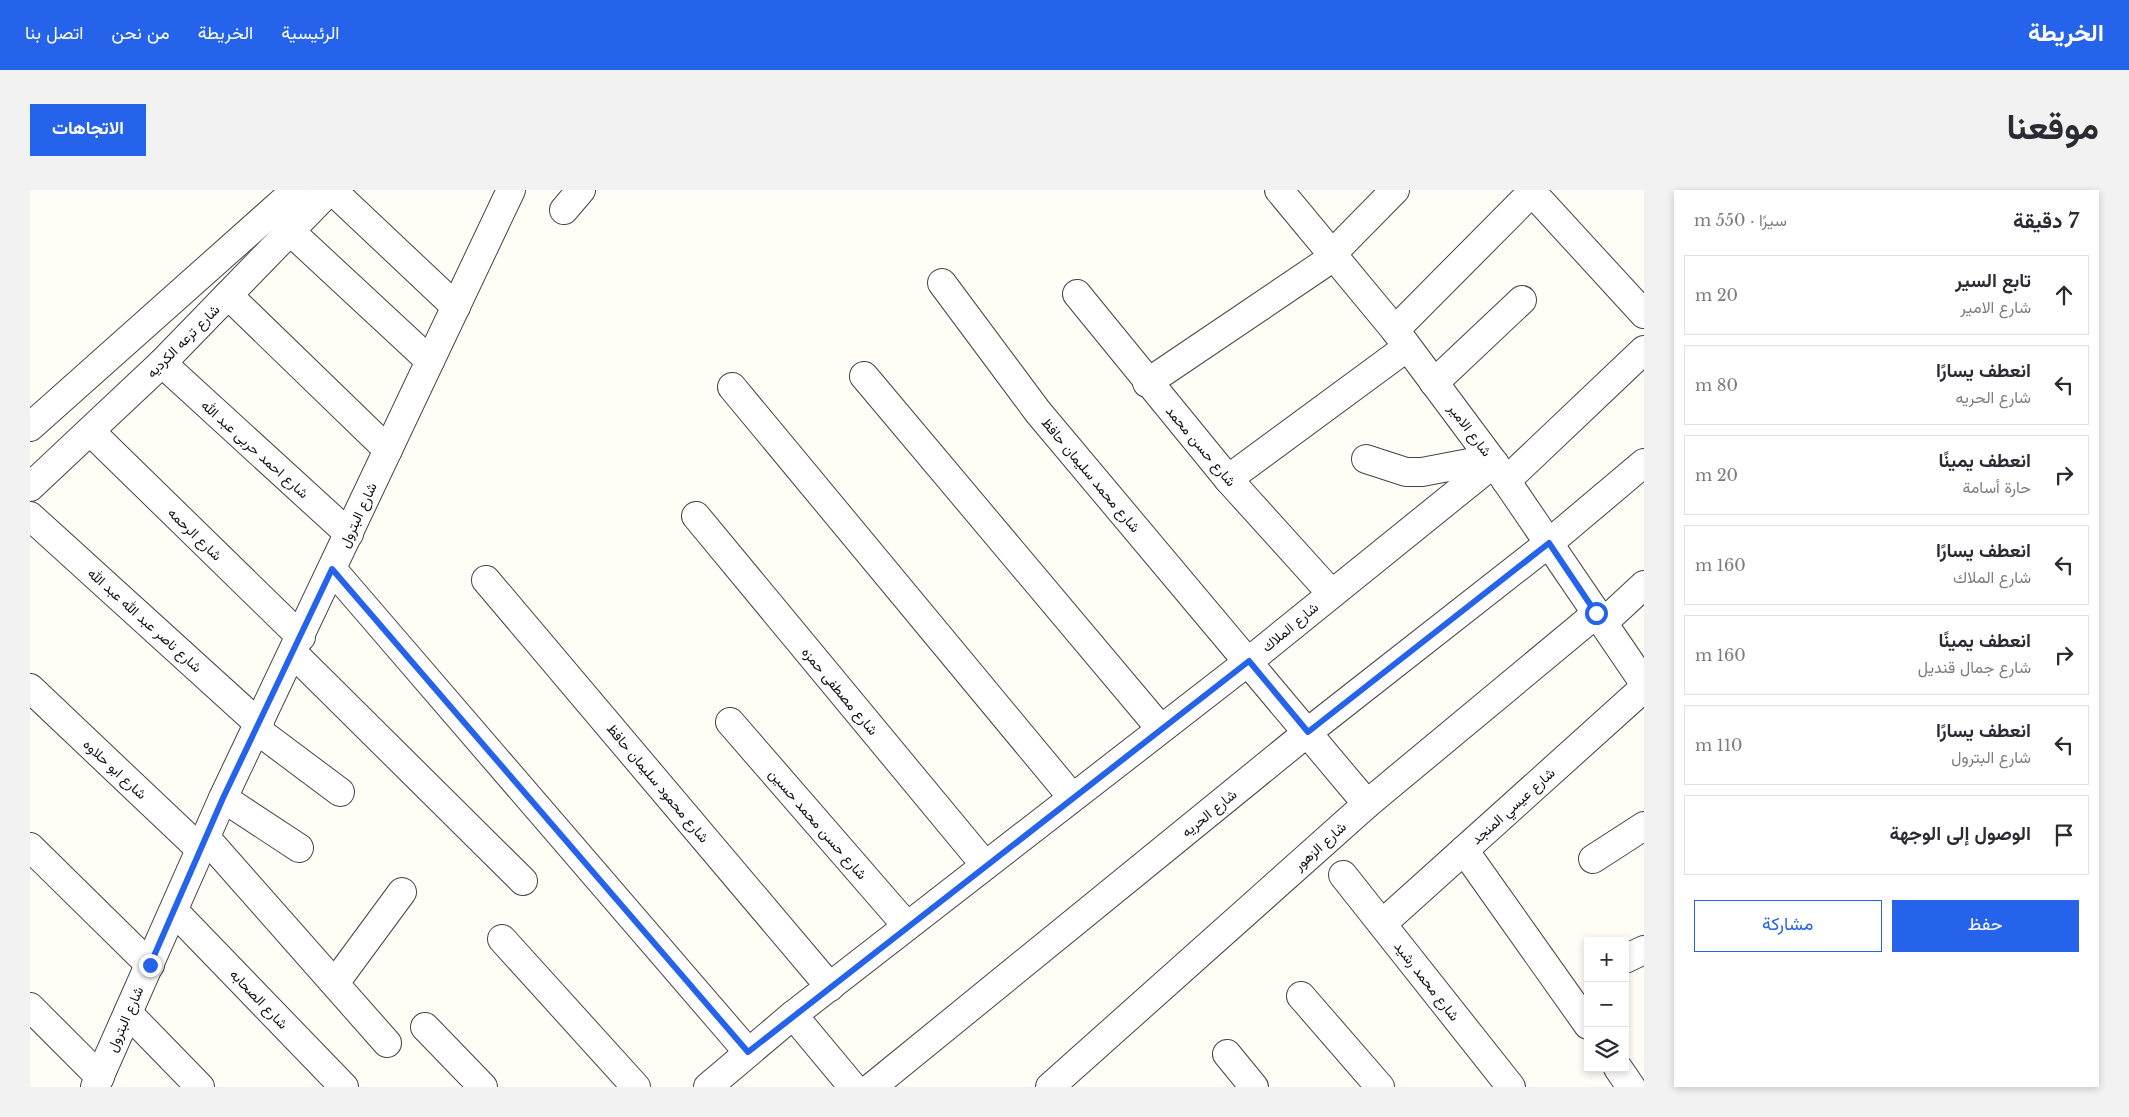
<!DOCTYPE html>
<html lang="ar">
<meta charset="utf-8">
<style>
:root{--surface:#fff;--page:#f2f2f3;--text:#2b2b33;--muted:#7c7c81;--line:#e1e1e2;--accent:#2563eb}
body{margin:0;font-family:"Libre Baskerville",Vazirmatn,serif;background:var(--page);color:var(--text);direction:rtl}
.controls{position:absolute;right:15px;bottom:15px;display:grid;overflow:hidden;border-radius:0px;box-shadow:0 2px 8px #0003}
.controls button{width:45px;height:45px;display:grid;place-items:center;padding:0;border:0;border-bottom:1px solid var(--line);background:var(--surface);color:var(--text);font:25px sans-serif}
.stop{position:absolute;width:15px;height:15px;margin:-11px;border:4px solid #2563eb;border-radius:50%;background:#fff}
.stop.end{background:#2563eb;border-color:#fff;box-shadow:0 1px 5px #0008}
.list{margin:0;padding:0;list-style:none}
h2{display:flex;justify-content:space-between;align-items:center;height:65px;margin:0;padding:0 20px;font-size:21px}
h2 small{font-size:16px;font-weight:400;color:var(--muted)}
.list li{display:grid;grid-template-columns:32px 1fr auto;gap:15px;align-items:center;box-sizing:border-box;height:80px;margin:0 10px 10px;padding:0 10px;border:1px solid var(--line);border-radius:0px}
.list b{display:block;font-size:19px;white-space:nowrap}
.list p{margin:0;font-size:16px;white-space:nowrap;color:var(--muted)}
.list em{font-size:16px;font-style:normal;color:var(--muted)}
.actions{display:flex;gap:10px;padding:15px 20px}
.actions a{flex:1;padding:11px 0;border:1px solid var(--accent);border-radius:0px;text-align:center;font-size:18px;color:var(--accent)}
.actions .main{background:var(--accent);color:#fff}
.icon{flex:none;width:28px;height:28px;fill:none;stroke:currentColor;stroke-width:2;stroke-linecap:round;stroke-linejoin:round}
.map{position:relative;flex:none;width:1614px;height:897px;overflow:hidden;direction:ltr;border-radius:0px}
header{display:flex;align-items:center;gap:30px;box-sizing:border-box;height:70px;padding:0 25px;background:var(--accent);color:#fff}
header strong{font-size:24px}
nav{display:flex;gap:28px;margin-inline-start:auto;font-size:18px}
.intro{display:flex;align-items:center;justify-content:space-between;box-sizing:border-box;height:120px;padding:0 30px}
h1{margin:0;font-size:35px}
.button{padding:12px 22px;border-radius:0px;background:var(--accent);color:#fff;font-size:18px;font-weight:700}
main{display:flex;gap:30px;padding:0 30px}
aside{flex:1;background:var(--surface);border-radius:0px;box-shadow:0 2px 8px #0003}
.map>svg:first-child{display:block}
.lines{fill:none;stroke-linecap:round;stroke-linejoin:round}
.minor-casing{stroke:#444;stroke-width:30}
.minor{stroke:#fff;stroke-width:28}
.route{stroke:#2563eb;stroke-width:6}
.labels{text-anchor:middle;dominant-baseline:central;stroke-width:5;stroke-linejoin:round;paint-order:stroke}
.street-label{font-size:14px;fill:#111;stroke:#fff}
</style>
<header>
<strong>الخريطة</strong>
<nav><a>الرئيسية</a><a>الخريطة</a><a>من نحن</a><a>اتصل بنا</a></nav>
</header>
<div class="intro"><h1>موقعنا</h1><a class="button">الاتجاهات</a></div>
<main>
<aside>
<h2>7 دقيقة<small>سيرًا · 550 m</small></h2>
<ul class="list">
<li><svg class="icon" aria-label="ahead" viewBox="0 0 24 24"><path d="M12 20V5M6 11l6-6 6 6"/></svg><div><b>تابع السير</b><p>شارع الامير</p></div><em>20 m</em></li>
<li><svg class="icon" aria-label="left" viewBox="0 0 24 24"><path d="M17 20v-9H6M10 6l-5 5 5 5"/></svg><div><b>انعطف يسارًا</b><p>شارع الحريه</p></div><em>80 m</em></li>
<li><svg class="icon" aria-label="right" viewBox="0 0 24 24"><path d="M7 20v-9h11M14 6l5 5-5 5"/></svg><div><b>انعطف يمينًا</b><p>حارة أسامة</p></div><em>20 m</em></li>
<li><svg class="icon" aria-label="left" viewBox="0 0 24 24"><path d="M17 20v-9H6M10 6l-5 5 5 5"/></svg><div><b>انعطف يسارًا</b><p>شارع الملاك</p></div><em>160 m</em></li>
<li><svg class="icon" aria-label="right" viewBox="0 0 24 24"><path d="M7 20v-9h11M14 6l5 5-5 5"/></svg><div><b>انعطف يمينًا</b><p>شارع جمال قنديل</p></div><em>160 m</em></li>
<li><svg class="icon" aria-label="left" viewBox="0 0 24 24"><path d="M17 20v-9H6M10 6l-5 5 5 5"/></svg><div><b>انعطف يسارًا</b><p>شارع البترول</p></div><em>110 m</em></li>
<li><svg class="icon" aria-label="arrive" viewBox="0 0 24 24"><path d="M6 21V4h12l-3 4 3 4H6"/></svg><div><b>الوصول إلى الوجهة</b></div></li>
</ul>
<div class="actions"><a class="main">حفظ</a><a>مشاركة</a></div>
</aside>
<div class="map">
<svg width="1614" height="897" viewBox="0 0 1614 897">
<rect width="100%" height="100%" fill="#fffdf5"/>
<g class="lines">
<defs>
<g id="minor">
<polyline points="302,0 426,117"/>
<polyline points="1249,0 1365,140 1464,273 1614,493"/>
<polyline points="1502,2 1614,124"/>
<polyline points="534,20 551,0"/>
<polyline points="260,41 400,171"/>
<polyline points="1303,63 1365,0"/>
<polyline points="912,93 1008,222 1337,614"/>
<polyline points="1047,104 1198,289 1301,403"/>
<polyline points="198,105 358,260"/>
<polyline points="1365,140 1504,0"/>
<polyline points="132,173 319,344"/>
<polyline points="834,186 1130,538"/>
<polyline points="1117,193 1305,66"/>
<polyline points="1404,193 1492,110"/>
<polyline points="702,197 1042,607"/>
<polyline points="0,237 266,0"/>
<polyline points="60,241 271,447"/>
<polyline points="1336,269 1376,282 1392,282 1439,273 1464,273"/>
<polyline points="1198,289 1376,158"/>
<polyline points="1476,291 1614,160"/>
<polyline points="0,297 132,173 300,0"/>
<polyline points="0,326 230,535"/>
<polyline points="666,326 955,675"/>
<polyline points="302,379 718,862"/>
<polyline points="456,390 800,797"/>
<polyline points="1573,433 1614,395"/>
<polyline points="263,463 493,691"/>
<polyline points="0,498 171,660"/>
<polyline points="700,532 877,736"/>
<polyline points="227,540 310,602"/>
<polyline points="193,608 269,658"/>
<polyline points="176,648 357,853"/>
<polyline points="0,657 120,775"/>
<polyline points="1434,660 1558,835"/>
<polyline points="1563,669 1614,636"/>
<polyline points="1313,685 1481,897"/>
<polyline points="144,721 314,897"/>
<polyline points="1352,734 1614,498"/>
<polyline points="472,749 606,897"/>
<polyline points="1595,769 1614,760"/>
<polyline points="305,793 372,702"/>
<polyline points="1271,806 1350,897"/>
<polyline points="0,817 70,887"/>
<polyline points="98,823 170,897"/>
<polyline points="763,825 823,897"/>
<polyline points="395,837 453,897"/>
<polyline points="1197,864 1224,897"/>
<polyline points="1588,878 1601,897"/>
<polyline points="65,897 193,608 481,0"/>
<polyline points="678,897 763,825 1219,471 1464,273"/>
<polyline points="842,897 1278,542 1519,353 1614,273"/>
<polyline points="1020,897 1337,614 1567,423"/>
</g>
</defs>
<!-- minor casing -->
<use href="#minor" class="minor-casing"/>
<!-- minor -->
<use href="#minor" class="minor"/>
</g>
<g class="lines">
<!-- route -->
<polyline class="route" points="120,775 193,608 302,379 718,862 1219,471 1278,542 1519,353 1566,423"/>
</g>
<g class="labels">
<!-- street labels -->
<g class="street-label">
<text transform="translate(153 151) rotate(-45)">شارع ترعه الكرديه</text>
<text transform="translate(1440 240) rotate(53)">شارع الامير</text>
<text transform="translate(1171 256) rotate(50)">شارع حسن محمد</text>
<text transform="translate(225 259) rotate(42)">شارع احمد حربى عبد الله</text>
<text transform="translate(1061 285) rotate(50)">شارع محمد سليمان حافظ</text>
<text transform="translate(328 325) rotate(-65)">شارع البترول</text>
<text transform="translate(165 344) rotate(44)">شارع الرحمه</text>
<text transform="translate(115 430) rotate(42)">شارع ناصر عبد الله عبد الله</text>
<text transform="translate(1260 437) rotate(-40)">شارع الملاك</text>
<text transform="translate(810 501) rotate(50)">شارع مصطفى حمزه</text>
<text transform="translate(85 579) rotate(43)">شارع ابو حلاوه</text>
<text transform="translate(628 593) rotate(50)">شارع محمود سليمان حافظ</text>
<text transform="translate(1483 616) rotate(-42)">شارع عيسي المنجد</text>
<text transform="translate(1179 623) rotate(-39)">شارع الحريه</text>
<text transform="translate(788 634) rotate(49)">شارع حسن محمد حسين</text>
<text transform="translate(1290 656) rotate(-42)">شارع الزهور</text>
<text transform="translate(1397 791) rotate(52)">شارع محمد رشيد</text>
<text transform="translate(229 809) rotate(46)">شارع الصحابه</text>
<text transform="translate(95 829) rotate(-66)">شارع البترول</text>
</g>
</g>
</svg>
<div class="controls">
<button>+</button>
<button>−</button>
<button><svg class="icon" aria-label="layers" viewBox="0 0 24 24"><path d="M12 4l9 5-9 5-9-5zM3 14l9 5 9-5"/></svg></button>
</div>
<div class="stop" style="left:1566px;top:423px"></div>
<div class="stop end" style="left:120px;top:775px"></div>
</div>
</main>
